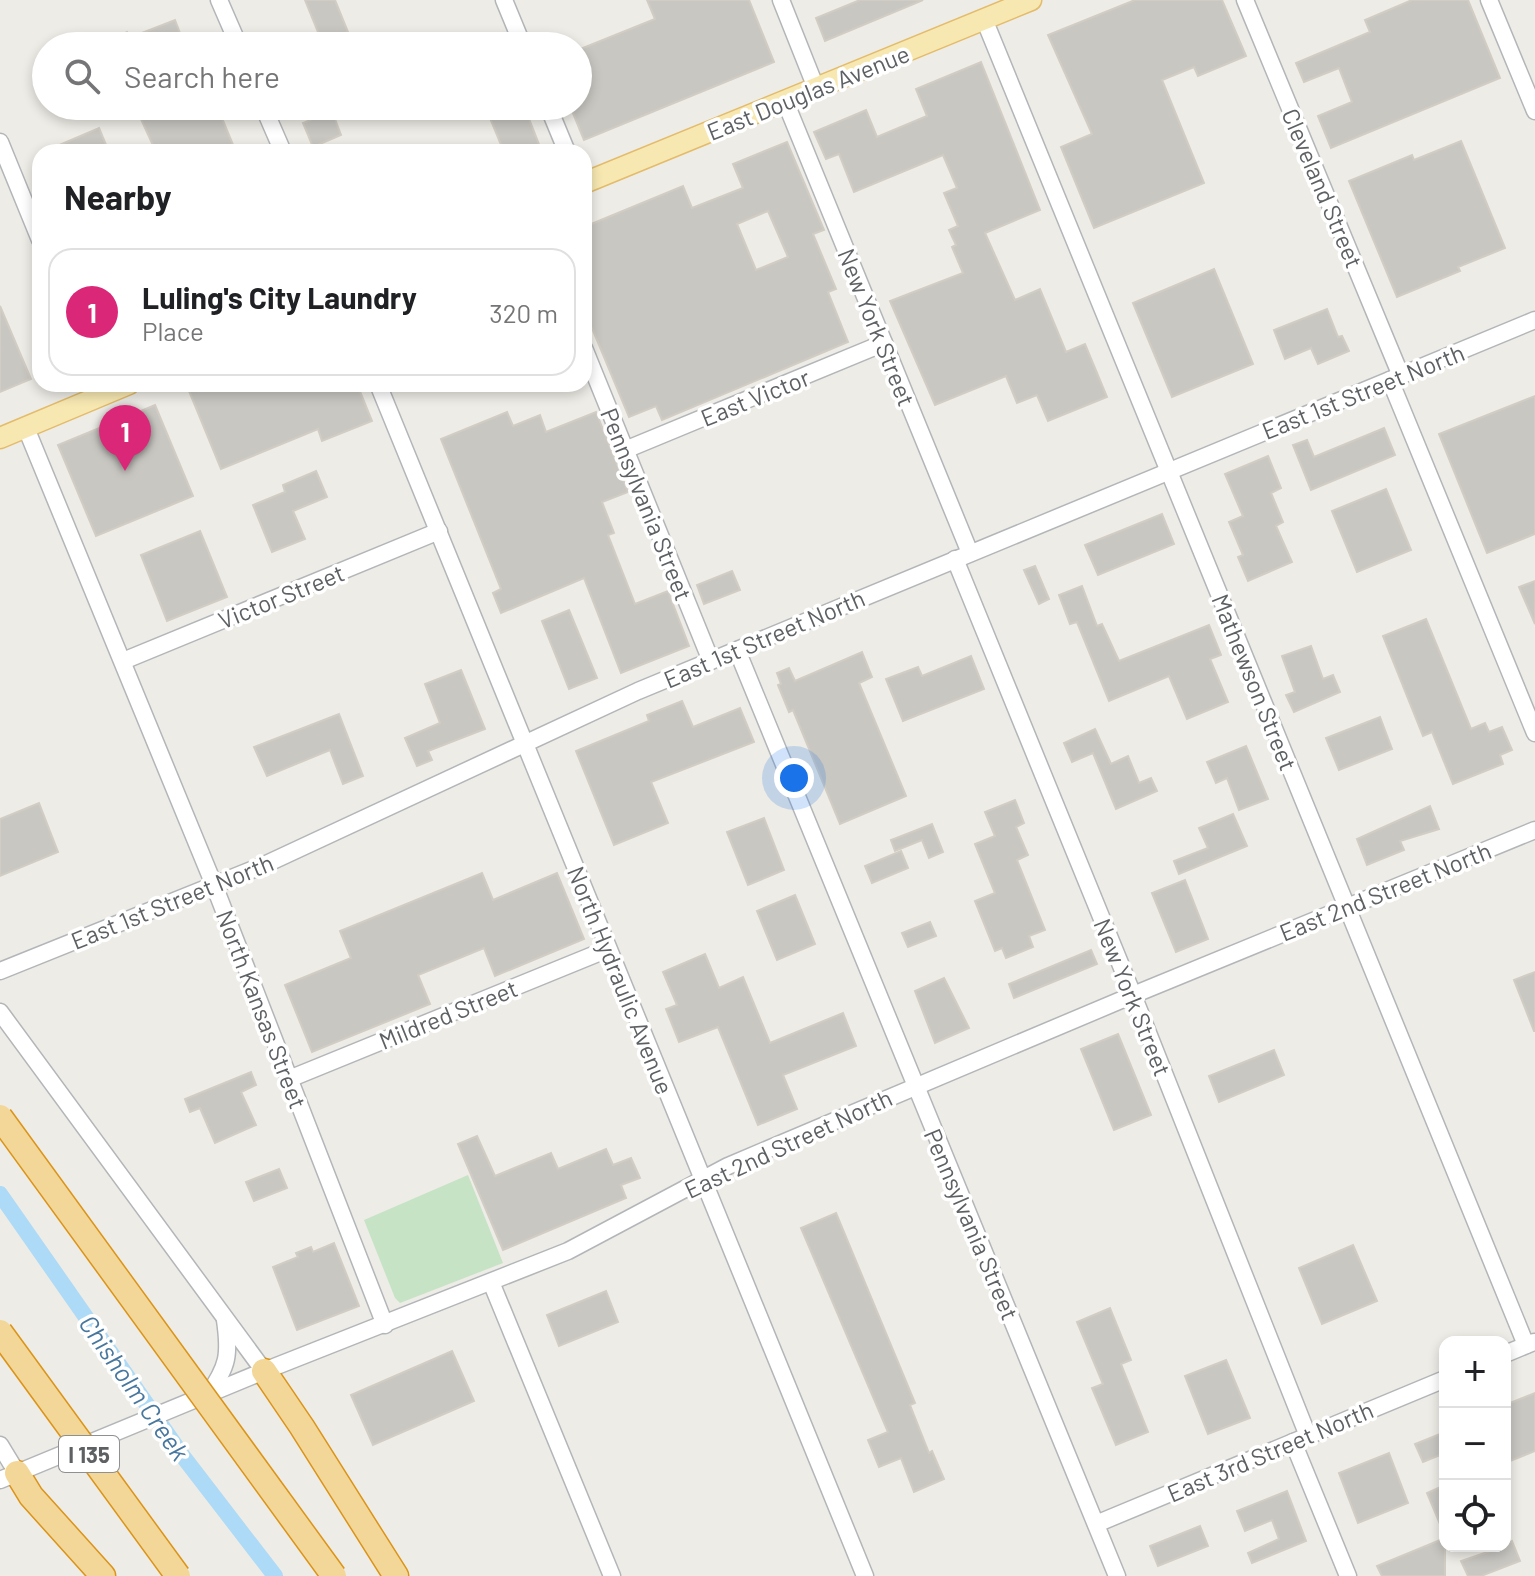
<!DOCTYPE html>
<meta charset="utf-8">
<style>
:root{--surface:#fff;--page:#f2f2f2;--text:#202124;--muted:#757577;--line:#e0e0e0;--accent:#db2777}
body{margin:0;font-family:Barlow,sans-serif;background:var(--page);color:var(--text)}
.controls{position:absolute;right:24px;bottom:24px;display:grid;overflow:hidden;border-radius:16px;box-shadow:0 4px 12px #0003}
.controls button{width:72px;height:72px;display:grid;place-items:center;padding:0;border:0;border-bottom:2px solid var(--line);background:var(--surface);color:var(--text);font:40px sans-serif}
.you{position:absolute;left:794px;top:778px;width:28px;height:28px;margin:-20px;border:6px solid #fff;border-radius:50%;background:#1a73e8;box-shadow:0 0 0 12px #1a73e833}
.badge{display:grid;place-items:center;width:52px;height:52px;border-radius:50%;background:var(--accent);color:#fff;font-size:26px;font-weight:700}
.pin{position:absolute;translate:-50% -66px;filter:drop-shadow(0 2px 4px #0008)}
.pin::after{content:'';position:absolute;top:42px;width:28px;height:24px;background:inherit;clip-path:polygon(0 0,100% 0,50% 100%)}
.list{margin:0;padding:0;list-style:none}
h2{display:flex;justify-content:space-between;align-items:center;height:104px;margin:0;padding:0 32px;font-size:34px}
h2 small{font-size:26px;font-weight:400;color:var(--muted)}
.list li{display:grid;grid-template-columns:52px 1fr auto;gap:24px;align-items:center;box-sizing:border-box;height:128px;margin:0 16px 16px;padding:0 16px;border:2px solid var(--line);border-radius:24px}
.list b{display:block;font-size:30px;white-space:nowrap}
.list p{margin:0;font-size:26px;white-space:nowrap;color:var(--muted)}
.list em{font-size:26px;font-style:normal;color:var(--muted)}
.icon{flex:none;width:44px;height:44px;fill:none;stroke:currentColor;stroke-width:2;stroke-linecap:round;stroke-linejoin:round}
.map{position:relative;flex:none;width:1535px;height:1576px;overflow:hidden}
.search{position:absolute;background:var(--surface);box-shadow:0 4px 12px #0003;left:32px;top:32px;width:560px;height:88px;display:flex;align-items:center;gap:20px;box-sizing:border-box;padding:0 28px;border-radius:44px;color:var(--muted);font-size:30px}
.panel{position:absolute;background:var(--surface);box-shadow:0 4px 12px #0003;left:32px;top:144px;width:560px;height:248px;border-radius:24px}
.map>svg:first-child{display:block}
.green{fill:#c6e3c5}
.lines{fill:none;stroke-linecap:round;stroke-linejoin:round}
.canal{stroke:#addaf6;stroke-width:16}
.building{fill:#c9c7c2;stroke:#d2cdc4;stroke-width:2;fill-rule:evenodd}
.minor-casing{stroke:#b3b6b9;stroke-width:19}
.major-casing{stroke:#e3bb6a;stroke-width:23}
.highway-casing{stroke:#db9418;stroke-width:27}
.minor{stroke:#fff;stroke-width:16}
.major{stroke:#f7e8b2;stroke-width:20}
.highway{stroke:#f2d798;stroke-width:24}
.highway-bridge-casing{stroke:#db9418;stroke-width:27;stroke-linecap:butt}
.highway-bridge{stroke:#f2d798;stroke-width:24}
.labels{text-anchor:middle;dominant-baseline:central;stroke-width:7;stroke-linejoin:round;paint-order:stroke}
.shield{fill:#fff;stroke:#8e9092;stroke-width:2}
.shield-label{font-size:22px;font-weight:bold;fill:#5d6164}
.street-label{font-size:24px;fill:#5d6164;stroke:#fff}
.water-label{font-size:26px;font-style:italic;fill:#48779e;stroke:#fff}
</style>
<div class="map">
<svg width="1535" height="1576" viewBox="0 0 1535 1576">
<rect width="100%" height="100%" fill="#eeece6"/>
<!-- green -->
<polygon class="green" points="468,1175 503,1263 400,1303 395,1298 364,1220"/>
<g class="lines">
<!-- canal -->
<polyline class="canal" points="0,1194 185,1459 275,1576"/>
</g>
<!-- building -->
<g class="building">
<polygon points="305,0 335,0 348,32 322,42"/>
<polygon points="647,0 749,0 774,62 584,140 570,106 578,106 578,50 655,19"/>
<polygon points="860,0 923,0 825,41 816,18"/>
<polygon points="1135,0 1222,0 1246,56 1198,76 1194,67 1162,80 1204,183 1094,228 1061,147 1092,134 1048,35"/>
<polygon points="1412,0 1468,0 1500,78 1331,148 1318,116 1352,102 1339,68 1304,82 1296,63 1370,32 1365,20"/>
<polygon points="175,20 185,46 95,46 127,32 129,38"/>
<polygon points="981,62 1040,210 985,233 1015,300 1040,289 1066,352 1085,344 1107,397 1048,421 1037,395 1017,403 1006,376 935,405 890,301 963,273 952,247 956,245 949,230 958,226 944,193 957,188 943,155 854,192 839,154 826,159 814,132 866,110 877,137 927,116 916,89"/>
<polygon points="135,106 217,106 236,152 156,152"/>
<polygon points="485,106 524,106 542,152 504,152"/>
<polygon points="332,111 341,135 313,147 303,123"/>
<polygon points="99,128 109,152 43,152"/>
<polygon points="1461,141 1505,248 1458,267 1460,271 1397,297 1349,181 1412,155 1414,160"/>
<path d="M787,142L824,230L813,234L836,289L828,292L848,342L662,420L656,406L629,417L584,309V227L683,186L692,208L743,188L733,164ZM768,211L788,257L756,270L737,224Z"/>
<polygon points="1214,269 1253,364 1172,397 1133,303"/>
<polygon points="0,306 31,379 0,392"/>
<polygon points="1327,309 1338,337 1342,336 1349,351 1318,364 1311,348 1285,359 1274,330"/>
<polygon points="205,384 357,384 372,421 322,441 318,429 221,469 189,391"/>
<polygon points="1535,396 1535,534 1487,553 1439,434"/>
<polygon points="155,405 193,496 96,536 58,445"/>
<polygon points="507,412 513,426 540,415 546,432 596,412 628,492 602,502 614,533 608,535 635,604 668,591 689,646 621,673 584,578 501,613 493,593 501,589 441,439"/>
<polygon points="1384,428 1395,455 1311,490 1293,445 1307,440 1314,457"/>
<polygon points="1268,456 1281,488 1271,493 1283,522 1276,526 1292,562 1248,581 1238,557 1243,555 1229,522 1243,516 1225,474"/>
<polygon points="316,471 327,497 293,511 305,539 272,552 253,505 285,492 283,485"/>
<polygon points="1386,489 1411,550 1357,572 1332,511"/>
<polygon points="1162,514 1174,544 1098,575 1085,545"/>
<polygon points="200,531 227,597 167,621 141,555"/>
<polygon points="1035,566 1049,599 1039,604 1024,570"/>
<polygon points="732,571 740,590 704,604 697,585"/>
<polygon points="1535,581 1535,624 1519,587"/>
<polygon points="1082,586 1097,626 1102,624 1119,661 1209,625 1221,655 1210,659 1228,702 1187,719 1169,676 1109,701 1077,622 1070,624 1059,595"/>
<polygon points="569,610 597,678 569,689 542,621"/>
<polygon points="1426,619 1471,729 1485,723 1489,732 1502,727 1512,750 1500,755 1503,764 1453,784 1432,732 1423,736 1383,636"/>
<polygon points="1311,646 1323,679 1333,675 1340,692 1294,712 1286,695 1295,692 1282,656"/>
<polygon points="862,652 872,677 859,683 906,796 840,824 793,710 789,712 778,685 781,684 777,673 789,668 795,681"/>
<polygon points="971,656 984,689 903,721 886,679 918,667 922,676"/>
<polygon points="461,670 485,729 428,751 432,760 417,766 405,738 440,723 425,684"/>
<polygon points="682,701 693,727 740,708 754,742 651,782 668,823 614,845 576,751 649,721 647,715"/>
<polygon points="339,714 363,776 343,784 330,750 267,776 254,747"/>
<polygon points="1380,717 1392,749 1339,770 1326,738"/>
<polygon points="1095,729 1111,764 1128,756 1139,783 1151,778 1157,791 1116,809 1093,753 1072,762 1064,743"/>
<polygon points="1246,746 1268,799 1239,810 1227,778 1216,783 1207,762"/>
<polygon points="1015,800 1024,823 1016,827 1028,855 1017,860 1045,930 1029,936 1033,947 1006,958 1002,948 995,951 975,901 995,893 975,844 995,836 985,812"/>
<polygon points="39,803 58,852 0,876 0,819"/>
<polygon points="1430,806 1439,829 1400,841 1404,850 1367,865 1357,839"/>
<polygon points="1233,814 1247,846 1179,874 1174,861 1208,848 1199,828"/>
<polygon points="764,818 784,870 748,885 727,832"/>
<polygon points="932,824 943,852 929,858 922,840 895,851 891,840"/>
<polygon points="901,851 908,868 872,883 865,866"/>
<polygon points="482,873 493,900 557,873 584,939 495,976 484,948 418,975 430,1004 312,1052 285,985 351,958 340,931"/>
<polygon points="1185,880 1208,939 1176,952 1152,893"/>
<polygon points="795,895 815,944 777,960 757,911"/>
<polygon points="930,922 936,936 908,947 902,933"/>
<polygon points="1091,950 1097,964 1014,998 1009,984"/>
<polygon points="705,954 719,988 743,977 770,1043 843,1013 856,1046 783,1075 797,1109 758,1125 718,1027 679,1042 666,1009 677,1005 663,972"/>
<polygon points="1535,972 1535,1031 1534,1031 1514,980"/>
<polygon points="944,978 969,1028 935,1043 915,991"/>
<polygon points="1118,1034 1151,1115 1114,1130 1081,1049"/>
<polygon points="1274,1050 1284,1075 1219,1102 1209,1076"/>
<polygon points="251,1072 256,1085 241,1092 256,1125 215,1143 200,1108 190,1112 185,1099"/>
<polygon points="477,1136 495,1176 551,1153 558,1169 606,1149 613,1165 631,1158 640,1178 621,1185 626,1198 503,1250 458,1144"/>
<polygon points="279,1169 287,1188 254,1201 246,1182"/>
<polygon points="836,1213 915,1403 910,1405 929,1453 932,1451 944,1479 914,1492 901,1458 879,1467 868,1440 888,1432 801,1228"/>
<polygon points="334,1243 359,1306 297,1330 273,1267 298,1257 296,1253 311,1247 313,1252"/>
<polygon points="1353,1245 1377,1301 1322,1324 1299,1268"/>
<polygon points="606,1291 618,1322 559,1346 547,1315"/>
<polygon points="1110,1308 1131,1360 1121,1364 1148,1432 1116,1445 1092,1388 1103,1384 1077,1322"/>
<polygon points="452,1351 474,1401 373,1445 351,1395"/>
<polygon points="1226,1360 1250,1418 1208,1434 1185,1376"/>
<polygon points="1535,1393 1535,1451 1505,1463 1505,1405"/>
<polygon points="1445,1432 1445,1453 1423,1462 1415,1444"/>
<polygon points="1389,1453 1408,1503 1358,1523 1339,1473"/>
<polygon points="1445,1485 1445,1536 1427,1493"/>
<polygon points="1287,1491 1306,1541 1252,1563 1248,1553 1279,1539 1272,1520 1245,1531 1237,1511"/>
<polygon points="1200,1526 1208,1546 1158,1566 1150,1546"/>
<polygon points="1445,1538 1445,1576 1382,1576 1377,1566"/>
<polygon points="1512,1541 1520,1561 1481,1576 1468,1576 1461,1561 1505,1546"/>
</g>
<g class="lines">
<defs>
<g id="minor">
<polyline points="219,0 239,46"/>
<polyline points="504,0 523,46"/>
<polyline points="781,0 816,88"/>
<polyline points="1245,0 1401,376"/>
<polyline points="1489,0 1535,111"/>
<polyline points="984,19 1526,1345"/>
<polyline points="785,101 970,553"/>
<polyline points="263,106 283,152"/>
<polyline points="548,106 567,152"/>
<polyline points="0,142 40,240"/>
<polyline points="584,348 711,661"/>
<polyline points="1390,380 1535,733"/>
<polyline points="378,384 865,1576"/>
<polyline points="26,428 214,885 385,1325"/>
<polyline points="625,450 884,343"/>
<polyline points="955,559 1133,995 1308,1436"/>
<polyline points="737,650 1117,1576"/>
<polyline points="123,661 439,531"/>
<polyline points="0,971 264,865 638,691 1535,320"/>
<polyline points="0,1012 264,1371"/>
<polyline points="289,1079 608,949"/>
<polyline points="491,1282 612,1576"/>
<polyline points="1505,1354 1534,1342"/>
<path d="M208,1395C228,1366 230,1355 225,1320"/>
<polyline points="1293,1442 1348,1576"/>
<polyline points="0,1445 17,1473"/>
<polyline points="0,1480 264,1371 568,1251 728,1166 1133,995 1535,830"/>
<polyline points="1096,1524 1445,1379"/>
</g>
<g id="major">
<polyline points="584,183 1031,0"/>
<polyline points="0,438 129,384"/>
</g>
<g id="highway">
<polyline points="264,1371 302,1427 396,1576"/>
<polyline points="17,1473 31,1496 103,1576"/>
</g>
</defs>
<!-- minor casing -->
<use href="#minor" class="minor-casing"/>
<!-- major casing -->
<use href="#major" class="major-casing"/>
<!-- highway casing -->
<use href="#highway" class="highway-casing"/>
<!-- minor -->
<use href="#minor" class="minor"/>
<!-- major -->
<use href="#major" class="major"/>
<!-- highway -->
<use href="#highway" class="highway"/>
<defs>
<g id="highway-bridge">
<polyline points="0,1117 334,1576"/>
<polyline points="0,1332 178,1576"/>
</g>
</defs>
<!-- highway-bridge casing -->
<use href="#highway-bridge" class="highway-bridge-casing"/>
<!-- highway-bridge -->
<use href="#highway-bridge" class="highway-bridge"/>
</g>
<g class="labels">
<!-- shield labels -->
<rect class="shield" x="59" y="1436" width="60" height="36" rx="6"/>
<g class="shield-label">
<text x="89" y="1454">I 135</text>
</g>
<!-- street labels -->
<g class="street-label">
<text transform="translate(808 92) rotate(-22)">East Douglas Avenue</text>
<text transform="translate(1323 188) rotate(67)">Cleveland Street</text>
<text transform="translate(877 327) rotate(68)">New York Street</text>
<text transform="translate(1363 391) rotate(-22)">East 1st Street North</text>
<text transform="translate(755 397) rotate(-22)">East Victor</text>
<text transform="translate(647 504) rotate(68)">Pennsylvania Street</text>
<text transform="translate(281 596) rotate(-22)">Victor Street</text>
<text transform="translate(764 638) rotate(-23)">East 1st Street North</text>
<text transform="translate(1255 682) rotate(68)">Mathewson Street</text>
<text transform="translate(1385 891) rotate(-22)">East 2nd Street North</text>
<text transform="translate(172 901) rotate(-22)">East 1st Street North</text>
<text transform="translate(621 980) rotate(68)">North Hydraulic Avenue</text>
<text transform="translate(1133 997) rotate(68)">New York Street</text>
<text transform="translate(262 1009) rotate(69)">North Kansas Street</text>
<text transform="translate(448 1014) rotate(-22)">Mildred Street</text>
<text transform="translate(788 1143) rotate(-25)">East 2nd Street North</text>
<text transform="translate(972 1224) rotate(67)">Pennsylvania Street</text>
<text transform="translate(1270 1451) rotate(-23)">East 3rd Street North</text>
</g>
<!-- water labels -->
<g class="water-label">
<text transform="translate(135 1387) rotate(55)">Chisholm Creek</text>
</g>
</g>
</svg>
<div class="controls">
<button>+</button>
<button>−</button>
<button><svg class="icon" aria-label="locate" viewBox="0 0 24 24"><circle cx="12" cy="12" r="6"/><path d="M12 2v4M12 18v4M2 12h4M18 12h4"/></svg></button>
</div>
<div class="you"></div>
<div class="pin badge" style="left:125px;top:471px">1</div>
<div class="search"><svg class="icon" aria-label="search" viewBox="0 0 24 24"><circle cx="10" cy="10" r="6"/><path d="M15 15l6 6"/></svg>Search here</div>
<section class="panel">
<h2>Nearby<small></small></h2>
<ul class="list">
<li><span class="badge">1</span><div><b>Luling's City Laundry</b><p>Place</p></div><em>320 m</em></li>
</ul>
</section>
</div>
